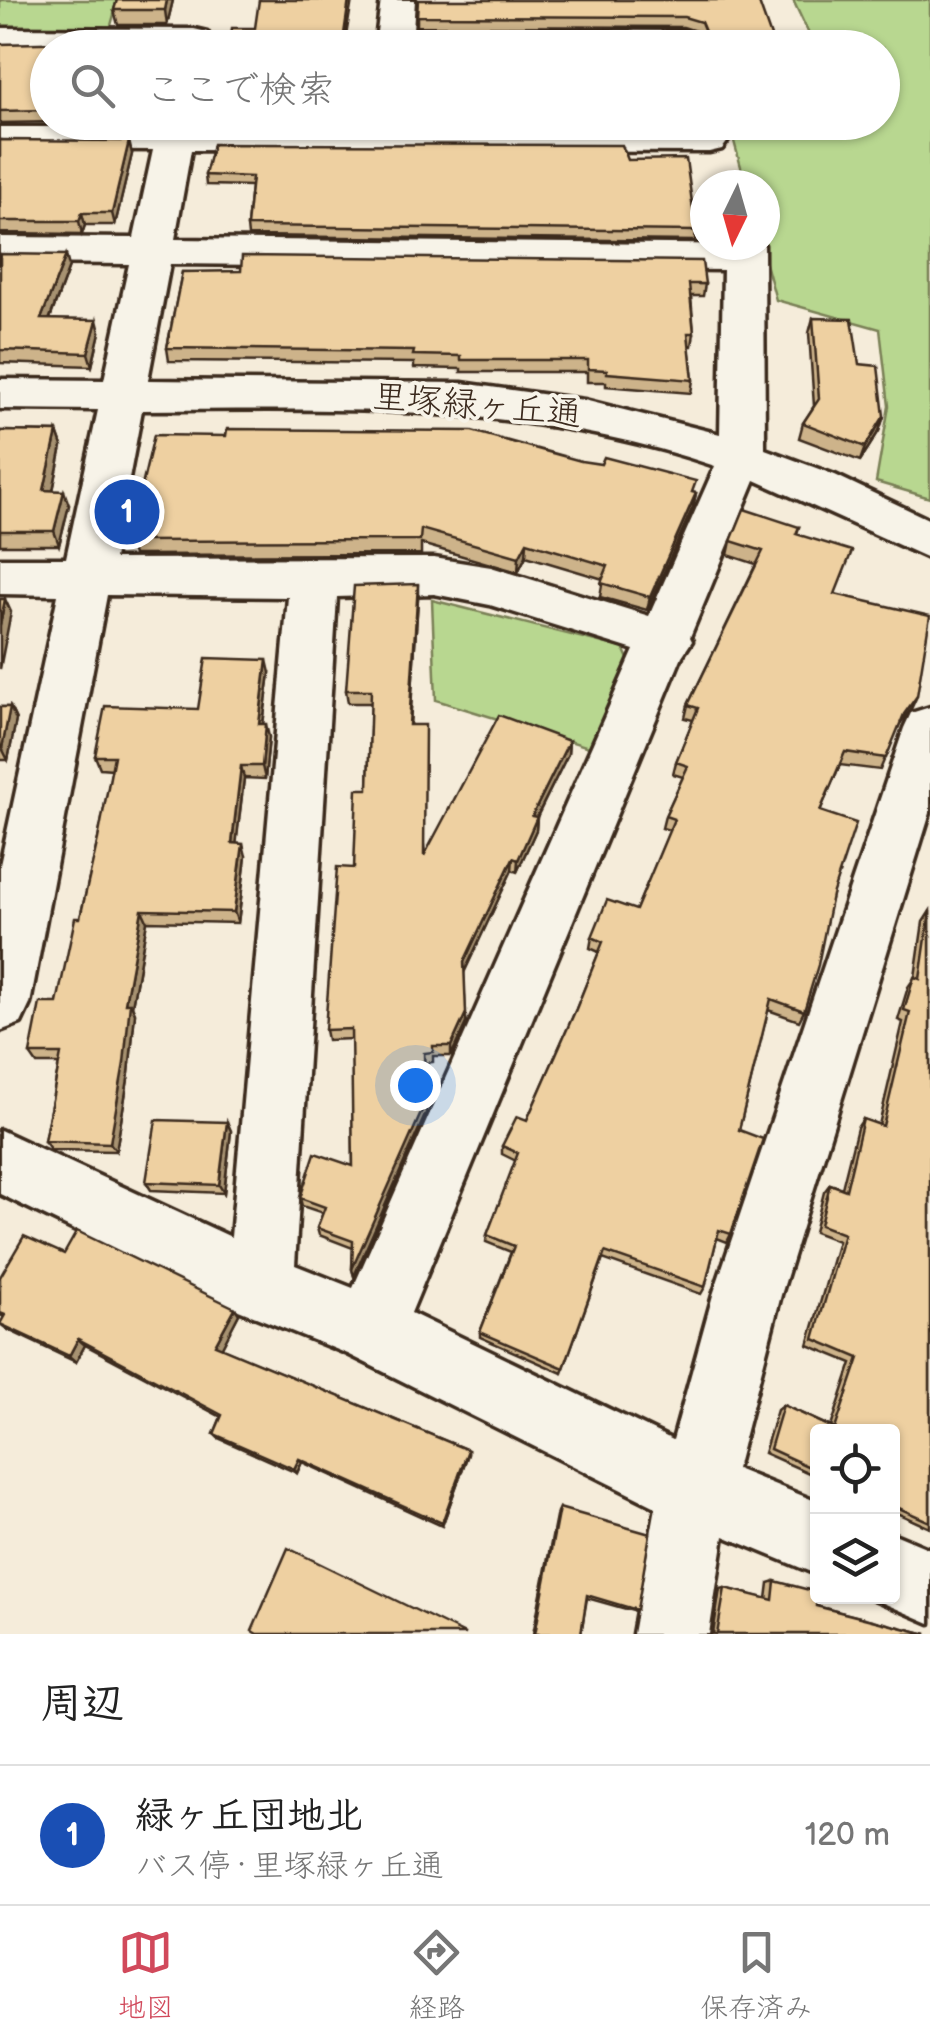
<!DOCTYPE html>
<html lang="ja">
<meta charset="utf-8">
<style>
:root{--surface:#fff;--page:#f6f6f6;--text:#222;--muted:#767676;--line:#e0e0e0;--accent:#d1495b}
body{margin:0;font-family:"Balsamiq Sans","Klee One",sans-serif;background:var(--page);color:var(--text)}
.controls{position:absolute;right:30px;bottom:30px;display:grid;overflow:hidden;border-radius:10px;box-shadow:0 2px 8px #0004}
.controls button{width:90px;height:90px;display:grid;place-items:center;padding:0;border:0;border-bottom:2px solid var(--line);background:var(--surface);color:var(--text);font:50px sans-serif}
.compass{position:absolute;left:690px;top:170px;width:90px;height:90px;border-radius:50%;background:var(--surface);box-shadow:0 2px 8px #0004;rotate:185deg}
.you{position:absolute;left:415px;top:1085px;width:35px;height:35px;margin:-25px;border:8px solid #fff;border-radius:50%;background:#1a73e8;box-shadow:0 0 0 15px #1a73e833}
.badge{display:grid;place-items:center;width:65px;height:65px;border-radius:50%;background:var(--accent);color:#fff;font-size:32px;font-weight:700}
.pin{position:absolute;translate:-50% -50%;border:5px solid #fff;box-shadow:0 2px 10px #0006}
.list{margin:0;padding:0;list-style:none}
h2{display:flex;justify-content:space-between;align-items:center;height:130px;margin:0;padding:0 40px;font-size:42px}
h2 small{font-size:32px;font-weight:400;color:var(--muted)}
.list li{display:grid;grid-template-columns:65px 1fr auto;gap:30px;align-items:center;box-sizing:border-box;height:140px;padding:0 40px;border-top:2px solid var(--line)}
.list b{display:block;font-size:38px;white-space:nowrap}
.list p{margin:0;font-size:32px;white-space:nowrap;color:var(--muted)}
.list em{font-size:32px;font-style:normal;color:var(--muted)}
.icon{flex:none;width:55px;height:55px;fill:none;stroke:currentColor;stroke-width:2;stroke-linecap:round;stroke-linejoin:round}
.map{position:relative;flex:none;width:930px;height:1634px;overflow:hidden}
.search{position:absolute;background:var(--surface);box-shadow:0 2px 8px #0004;left:30px;right:30px;top:30px;height:110px;display:flex;align-items:center;gap:25px;box-sizing:border-box;padding:0 35px;border-radius:55px;color:var(--muted);font-size:38px}
.sheet{height:270px;background:var(--surface)}
nav{display:flex;justify-content:space-around;align-items:center;box-sizing:border-box;height:140px;border-top:2px solid var(--line);background:var(--surface);font-size:28px;color:var(--muted)}
nav a{display:grid;justify-items:center;gap:5px}
nav .on{color:var(--accent)}
.map>svg:first-child{display:block}
.green{fill:#b8d790;stroke:#7a8057;stroke-width:2.5}
.lines{fill:none;stroke-linecap:round;stroke-linejoin:round}
.minor-casing{stroke:#3b2a1e;stroke-width:7}
.minor{fill:#f7f3e8;fill-rule:evenodd}
.wall{fill:#cdb38a;stroke:#3b2a1e;stroke-width:2.5}
.shaded-wall{fill:#a79271;stroke:#3b2a1e;stroke-width:2.5}
.building{fill:#eed0a1;stroke:#3b2a1e;stroke-width:2.5}
.labels{text-anchor:middle;dominant-baseline:central;stroke-width:8;stroke-linejoin:round;paint-order:stroke}
.street-label{font-size:35px;fill:#3b2a1e;stroke:#f7f3e8}
</style>
<div class="map">
<svg width="930" height="1634" viewBox="0 0 930 1634">
<rect width="100%" height="100%" fill="#f5ecda"/>
<filter id="ink" filterUnits="userSpaceOnUse"><feTurbulence type="fractalNoise" baseFrequency=".01" numOctaves="2"/><feDisplacementMap in="SourceGraphic" scale="20" xChannelSelector="R" yChannelSelector="G"/><feConvolveMatrix kernelMatrix="1 2 1 2 8 2 1 2 1" color-interpolation-filters="sRGB"/></filter>
<g filter="url(#ink)">
<!-- green -->
<g class="green">
<polygon points="0,0 118,0 110,29 0,28"/>
<polygon points="793,0 930,0 930,498 876,482 889,406 880,329 776,300 761,245 765,245 765,185 746,185 729,123 882,122 882,48 815,47"/>
<polygon points="432,600 623,648 629,661 592,748 436,700"/>
</g>
<g class="lines">
<defs>
<g id="minor">
<polygon points="381,0 415,0 413,30 683,31 696,34 701,42 697,48 381,48 376,40"/>
<polygon points="0,28 194,29 207,32 212,40 207,48 0,50"/>
<path d="M159,122H197L196,127L709,130L722,133L728,141L722,149L709,152L191,150L175,239L764,245L765,449L835,475L930,520V559L755,480L690,637L692,641L682,656L411,1313L673,1440L713,1295L904,728L911,713L930,707V813L781,1295L736,1469L818,1502V1575L724,1536L709,1634H633L656,1507L348,1354L236,1309L0,1194V1130L231,1237L288,597L107,595L30,1004L21,1023L0,1031V865L58,595L0,594V558H66L98,410L0,409V379L104,380L129,264L0,263V237L134,238L153,150L0,149V127H158ZM170,264L723,270L720,434L584,400L462,383L148,380ZM142,410C339,410 525,401 715,466L649,616L491,567L434,558L114,559ZM434,594L490,605L634,650L353,1288L295,1265L337,597Z"/>
<polygon points="892,1533 930,1549 930,1623 867,1596 892,1596"/>
</g>
</defs>
<!-- minor casing -->
<use href="#minor" class="minor-casing"/>
<!-- minor -->
<use href="#minor" class="minor"/>
</g>
<!-- wall -->
<g class="wall">
<polygon points="117,0 173,0 167,25 118,25 114,10"/>
<polygon points="758,0 698,42 702,38 699,32 683,27 417,26 417,16"/>
<polygon points="0,44 48,48 48,122 59,122 0,123"/>
<polygon points="315,122 617,122 617,126"/>
<polygon points="0,140 132,154 115,225 85,225 82,234 0,233"/>
<polygon points="628,160 696,231 695,241 248,236 247,226 251,186 206,185 205,175"/>
<polygon points="0,254 69,267 50,319 100,332 92,366 0,363"/>
<polygon points="182,272 705,284 703,296 691,296 694,333 692,346 689,346 693,380 691,393 606,386 606,382 587,382 587,372 461,372 461,369 414,368 414,363 169,361 167,348"/>
<polygon points="813,318 859,364 884,416 879,431 860,461 799,438 803,423 814,406 809,333"/>
<polygon points="0,431 57,432 62,446 53,491 69,505 59,545 0,545"/>
<polygon points="694,493 696,493 693,507 647,610 600,597 603,579 526,556 518,572 421,544 421,554 133,555 129,541"/>
<polygon points="799,527 797,534 911,709 899,725 880,770 840,765 820,811 832,895 804,1011 799,1021 768,1010 739,1130 731,1234 727,1242 717,1238 705,1287 701,1294 603,1259 562,1373 480,1337 480,1332 511,1252 486,1242 487,1235 516,1161 502,1154 502,1146 527,1120 576,1009 599,952 590,948 592,937 636,910 670,830 662,828 665,816 683,777 673,774 676,762 693,720 685,718 688,705 756,564 728,555 731,541"/>
<polygon points="418,598 410,725 425,854 569,741 568,754 537,817 536,830 517,872 512,870 464,972 466,1023 451,1056 433,1056 433,1062 425,1063 426,1113 354,1276 352,1269 353,1248 319,1235 317,1228 323,1213 302,1206 300,1198 353,1166 352,1039 327,1040 325,1030 368,789 371,703 348,703 346,690"/>
<polygon points="270,673 263,724 269,737 265,779 244,778 236,843 246,856 238,923 147,921 132,1006 135,1013 129,1073 116,1151 51,1150 44,1141 59,1064 37,1064 30,1054 57,1003 80,918 98,839 112,769 100,768 95,756 198,709"/>
<polygon points="0,707 10,707 16,720 8,760 0,760"/>
<polygon points="930,911 930,1528 892,1511 892,1432 818,1432 818,1477 764,1453 777,1410 783,1405 831,1427 852,1363 808,1345 838,1241 814,1232 824,1192 830,1184 842,1188 857,1128 863,1119 879,1125 903,1022 898,1020 908,987 915,977 923,922"/>
<polygon points="227,1122 231,1131 224,1193 151,1190 146,1182"/>
<polygon points="64,1254 235,1308 239,1314 221,1348 468,1450 468,1454 442,1526 302,1462 297,1473 218,1438 214,1434 221,1417 85,1345 76,1362 8,1330 0,1324 4,1317 0,1315 0,1277"/>
<polygon points="559,1508 637,1610 633,1611 587,1598 581,1634 533,1634 557,1512"/>
<polygon points="775,1581 816,1606 927,1634 713,1634 720,1589 725,1588 767,1599 769,1583"/>
</g>
<!-- shaded-wall -->
<g class="shaded-wall">
<polygon points="167,0 173,0 167,25 165,10"/>
<polygon points="349,0 352,0 344,48 342,48"/>
<polygon points="129,141 132,154 115,225 112,213"/>
<polygon points="82,213 85,225 82,234 79,221"/>
<polygon points="66,255 69,267 45,331 41,319"/>
<polygon points="97,320 100,332 92,366 88,353"/>
<polygon points="884,416 879,431 860,461 865,447"/>
<polygon points="57,432 62,446 50,505 44,490"/>
<polygon points="64,491 69,505 59,545 54,531"/>
<polygon points="696,493 693,507 647,610 650,597"/>
<polygon points="527,542 526,556 518,572 519,557"/>
<polygon points="418,584 418,598 409,738 409,725"/>
<polygon points="5,599 11,612 0,669 0,625"/>
<polygon points="267,660 270,673 261,737 259,724"/>
<polygon points="917,696 911,709 898,726 904,714"/>
<polygon points="10,707 16,720 8,760 2,748"/>
<polygon points="266,724 269,737 265,779 262,766"/>
<polygon points="569,741 568,754 531,828 532,816"/>
<polygon points="241,766 244,778 235,855 232,843"/>
<polygon points="537,817 536,830 517,872 518,860"/>
<polygon points="243,844 246,856 238,923 234,912"/>
<polygon points="513,858 512,870 464,973 464,962"/>
<polygon points="142,910 147,921 132,1006 135,1013 129,1073 116,1151 110,1143 125,1003"/>
<polygon points="466,1013 466,1023 451,1056 451,1046"/>
<polygon points="424,1053 426,1113 354,1276 352,1269"/>
<polygon points="227,1122 231,1131 224,1193 219,1185"/>
<polygon points="235,1308 239,1314 220,1351 215,1345"/>
<polygon points="78,1339 85,1345 76,1362 69,1356"/>
<polygon points="468,1450 468,1454 442,1526 442,1523"/>
<polygon points="299,1459 302,1462 297,1473 294,1469"/>
</g>
<!-- building -->
<g class="building">
<polygon points="117,0 167,0 165,10 114,10"/>
<polygon points="259,0 349,0 342,48 229,48 232,28 255,28"/>
<polygon points="418,0 758,0 775,48 411,48 412,42 698,42 706,34 701,22 684,17 417,16"/>
<polygon points="159,40 157,48 48,48 48,110 0,111 0,44"/>
<polygon points="0,140 129,141 112,213 82,213 79,221 0,221"/>
<polygon points="213,144 622,145 628,160 686,159 696,231 247,226 252,177 205,175"/>
<polygon points="0,254 66,255 41,319 97,320 88,353 0,350"/>
<polygon points="242,256 702,261 705,284 689,284 694,333 688,333 693,380 607,373 607,370 588,369 588,360 461,360 461,356 413,355 414,351 167,348 182,272 241,271"/>
<polygon points="813,318 852,319 859,364 878,366 884,416 865,447 803,423 819,399"/>
<polygon points="227,429 472,431 581,461 601,464 604,457 696,481 692,492 696,493 650,597 601,583 608,566 527,542 519,557 421,529 420,540 129,541 154,435 226,436"/>
<polygon points="0,431 57,432 44,490 64,491 54,531 0,531"/>
<polygon points="744,509 799,527 796,534 852,551 835,594 930,616 917,696 904,714 886,758 845,752 820,811 856,823 832,895 818,965 804,1011 771,999 739,1130 763,1139 731,1234 719,1230 705,1287 605,1252 564,1368 480,1332 514,1246 487,1235 518,1153 502,1146 517,1116 527,1120 576,1009 603,942 592,937 607,900 636,910 674,819 665,816 688,766 676,762 698,708 688,705 763,551 731,541"/>
<polygon points="418,584 409,725 425,725 424,856 499,715 569,741 532,816 537,817 518,860 513,858 464,962 466,1013 451,1046 433,1046 433,1052 424,1053 425,1104 352,1269 353,1241 317,1228 325,1207 300,1198 315,1153 353,1166 351,1029 325,1030 337,867 354,868 357,789 368,789 371,690 346,690 354,586"/>
<polygon points="0,599 5,599 0,625"/>
<polygon points="206,658 267,660 259,724 266,724 262,766 241,766 232,843 243,844 234,912 142,910 125,1003 130,1003 124,1063 110,1143 44,1141 61,1054 30,1054 40,1003 57,1003 75,918 80,918 98,839 114,756 95,756 105,706 198,709"/>
<polygon points="0,707 10,707 2,748 0,748"/>
<polygon points="930,911 930,1522 892,1505 892,1432 818,1432 818,1471 770,1449 783,1405 835,1429 859,1358 814,1339 844,1234 820,1225 830,1184 846,1190 863,1119 883,1126 910,1012 904,1010 914,977 920,979"/>
<polygon points="156,1120 227,1122 219,1185 146,1182"/>
<polygon points="77,1231 235,1308 215,1345 468,1450 442,1523 299,1459 294,1469 214,1434 222,1415 78,1339 69,1356 0,1324 5,1315 0,1313 0,1277 24,1236 64,1254"/>
<polygon points="559,1508 650,1534 637,1610 587,1595 581,1634 535,1634"/>
<polygon points="288,1548 465,1634 257,1634 252,1631"/>
<polygon points="775,1581 817,1592 816,1606 927,1634 717,1634 725,1588 773,1600"/>
</g>
</g>
<g class="labels">
<!-- street labels -->
<g class="street-label">
<text transform="translate(477 406) rotate(5)">里塚緑ヶ丘通</text>
</g>
</g>
</svg>
<div class="controls">
<button><svg class="icon" aria-label="locate" viewBox="0 0 24 24"><circle cx="12" cy="12" r="6"/><path d="M12 2v4M12 18v4M2 12h4M18 12h4"/></svg></button>
<button><svg class="icon" aria-label="layers" viewBox="0 0 24 24"><path d="M12 4l9 5-9 5-9-5zM3 14l9 5 9-5"/></svg></button>
</div>
<svg class="compass" viewBox="-18 -18 36 36"><path d="M0-13l5 13h-10z" fill="#e53935"/><path d="M0 13l5-13h-10z" fill="#767676"/></svg>
<div class="you"></div>
<div class="pin badge" style="left:127px;top:512px;background:#1a4fb4">1</div>
<div class="search"><svg class="icon" aria-label="search" viewBox="0 0 24 24"><circle cx="10" cy="10" r="6"/><path d="M15 15l6 6"/></svg>ここで検索</div>
</div>
<section class="sheet">
<h2>周辺<small></small></h2>
<ul class="list">
<li><span class="badge" style="background:#1a4fb4">1</span><div><b>緑ヶ丘団地北</b><p>バス停 · 里塚緑ヶ丘通</p></div><em>120 m</em></li>
</ul>
</section>
<nav>
<a class="on"><svg class="icon" aria-label="map" viewBox="0 0 24 24"><path d="M3 6l6-2 6 2 6-2v14l-6 2-6-2-6 2zM9 4v14M15 6v14"/></svg>地図</a>
<a><svg class="icon" aria-label="directions" viewBox="0 0 24 24"><path d="M12 3l9 9-9 9-9-9zM9 14v-3h6M13 9l2 2-2 2"/></svg>経路</a>
<a><svg class="icon" aria-label="saved" viewBox="0 0 24 24"><path d="M7 4h10v16l-5-4-5 4z"/></svg>保存済み</a>
</nav>
